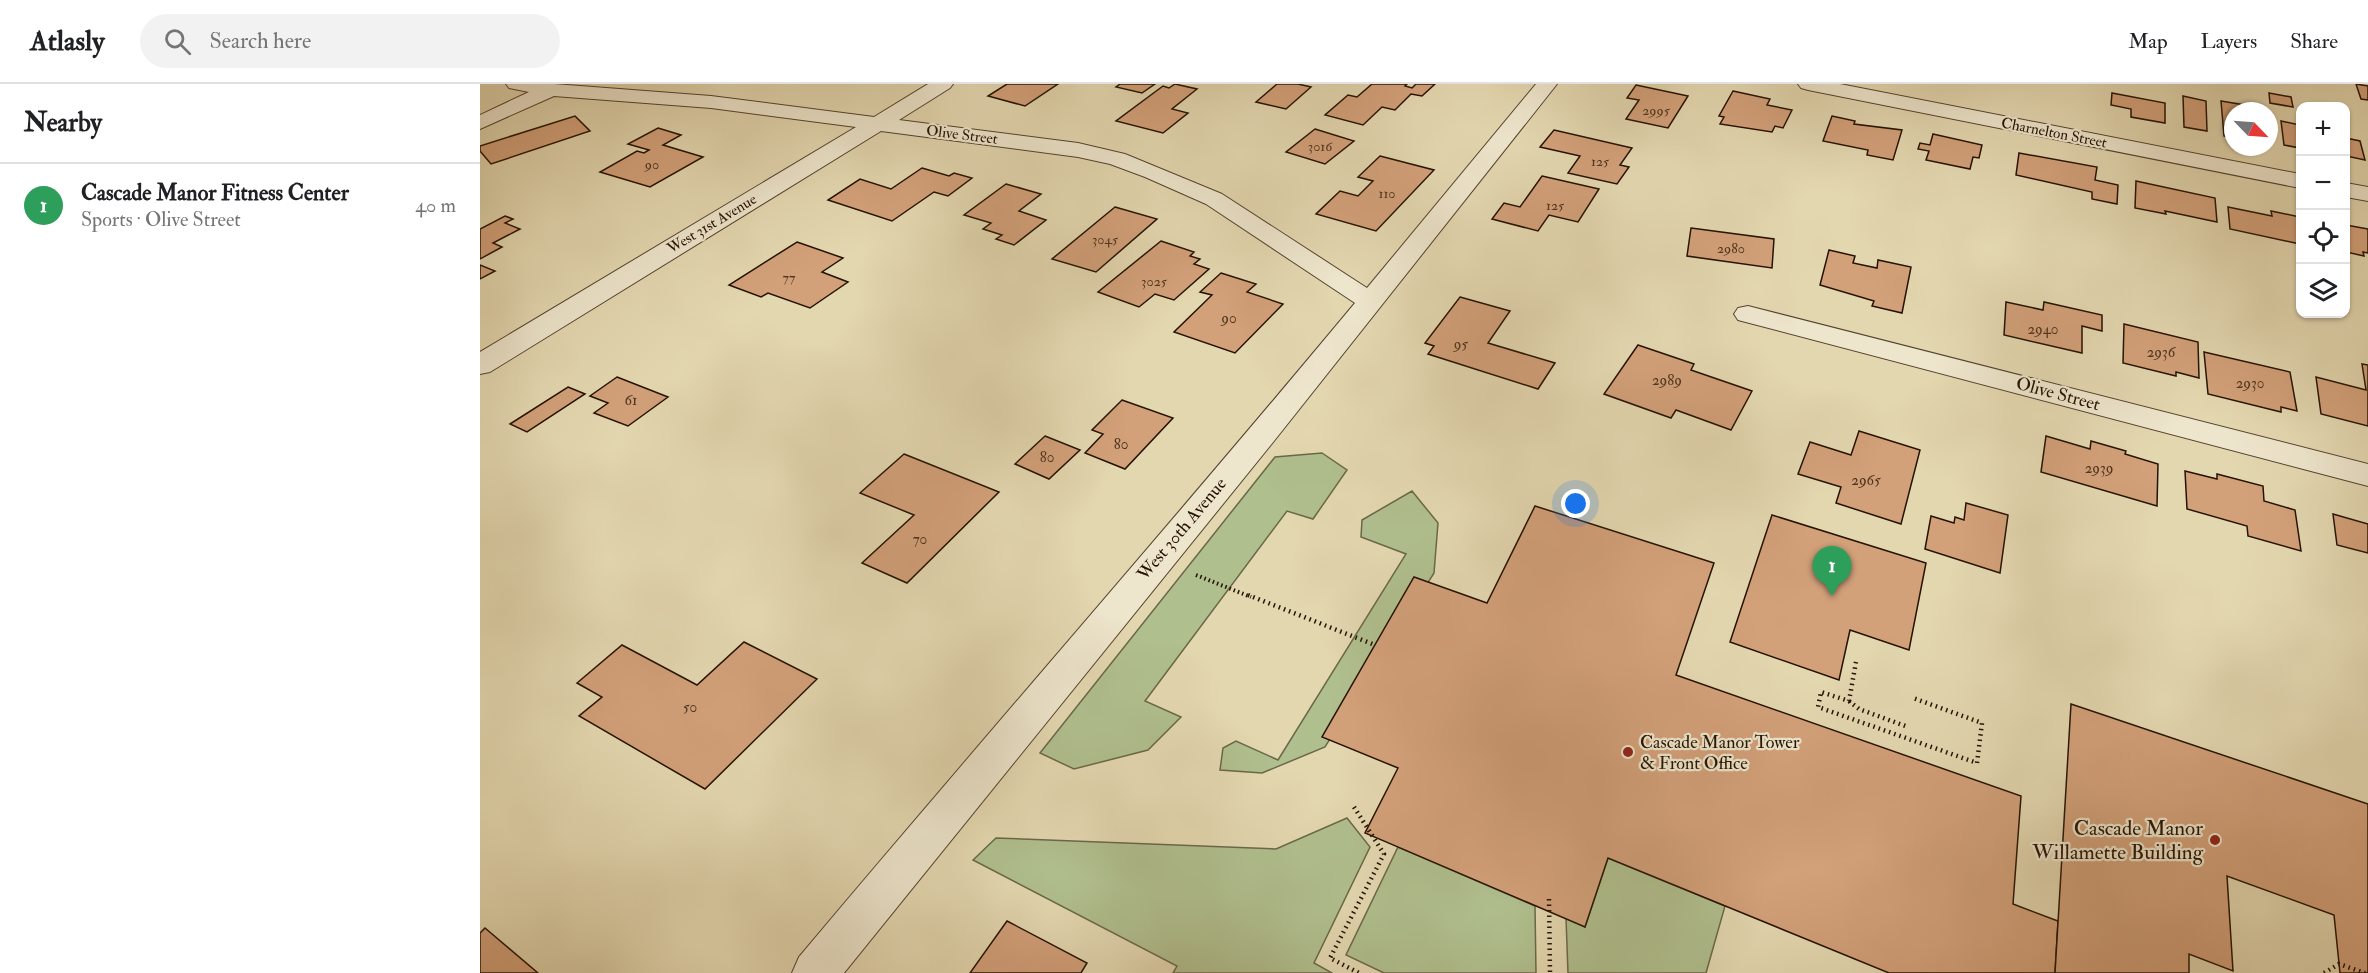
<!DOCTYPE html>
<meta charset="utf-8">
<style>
:root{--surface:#fff;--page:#f2f2f2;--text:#202124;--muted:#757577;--line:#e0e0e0;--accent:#8f2418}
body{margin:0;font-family:"IM FELL Double Pica",serif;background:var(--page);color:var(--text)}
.controls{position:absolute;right:18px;top:18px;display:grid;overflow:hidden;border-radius:12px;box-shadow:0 2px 4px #0004}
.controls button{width:54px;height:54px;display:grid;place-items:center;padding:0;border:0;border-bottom:2px solid var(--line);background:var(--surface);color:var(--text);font:30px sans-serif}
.compass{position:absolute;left:1744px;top:18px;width:54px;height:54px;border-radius:50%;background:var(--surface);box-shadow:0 2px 4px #0004;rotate:115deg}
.you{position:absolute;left:1096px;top:420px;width:21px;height:21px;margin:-15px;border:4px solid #fff;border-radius:50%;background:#1a73e8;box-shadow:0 0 0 9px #1a73e833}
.badge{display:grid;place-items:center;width:39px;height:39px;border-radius:50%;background:var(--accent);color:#fff;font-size:20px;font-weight:700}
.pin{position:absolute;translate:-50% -50px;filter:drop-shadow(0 2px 3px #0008)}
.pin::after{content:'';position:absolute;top:32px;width:21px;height:18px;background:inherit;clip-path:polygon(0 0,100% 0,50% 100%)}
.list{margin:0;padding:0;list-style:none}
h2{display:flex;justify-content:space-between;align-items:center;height:78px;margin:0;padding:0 24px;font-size:26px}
h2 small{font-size:20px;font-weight:400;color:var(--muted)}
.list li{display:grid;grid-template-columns:39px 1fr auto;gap:18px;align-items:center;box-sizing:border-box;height:84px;padding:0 24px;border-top:2px solid var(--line)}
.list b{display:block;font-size:22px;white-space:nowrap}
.list p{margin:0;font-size:20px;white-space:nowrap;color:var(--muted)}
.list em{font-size:20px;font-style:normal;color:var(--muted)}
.icon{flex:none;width:33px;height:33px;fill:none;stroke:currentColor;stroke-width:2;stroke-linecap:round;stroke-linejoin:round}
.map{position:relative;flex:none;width:1888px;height:889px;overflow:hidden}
header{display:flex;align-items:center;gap:36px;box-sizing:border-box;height:84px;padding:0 30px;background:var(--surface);border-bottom:2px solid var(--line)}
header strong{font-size:28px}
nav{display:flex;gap:33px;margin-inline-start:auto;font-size:21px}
.search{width:420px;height:54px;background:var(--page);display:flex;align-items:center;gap:15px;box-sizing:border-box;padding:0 21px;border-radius:33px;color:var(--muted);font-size:22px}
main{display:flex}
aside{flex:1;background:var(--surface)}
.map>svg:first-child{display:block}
.green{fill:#b0bf8e;stroke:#6a6848;stroke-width:1.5}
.building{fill:#d2a079;stroke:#251202;stroke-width:1.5}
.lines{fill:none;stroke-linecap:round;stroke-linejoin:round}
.minor-casing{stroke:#54432e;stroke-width:2}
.path-far1{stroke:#251202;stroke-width:4;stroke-dasharray:1.5 3;stroke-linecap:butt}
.path{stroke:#251202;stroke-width:4.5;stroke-dasharray:1.5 4;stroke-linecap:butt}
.minor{fill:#ede5cc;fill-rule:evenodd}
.poi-dot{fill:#8f2418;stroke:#ede5cc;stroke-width:2}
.labels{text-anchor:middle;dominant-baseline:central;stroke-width:4.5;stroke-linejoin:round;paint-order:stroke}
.far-number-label{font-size:14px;fill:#503620}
.far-street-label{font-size:15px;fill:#251202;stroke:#ede5cc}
.number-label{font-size:15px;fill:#503620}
.street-label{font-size:18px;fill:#251202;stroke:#ede5cc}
.poi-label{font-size:18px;fill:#251202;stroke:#ede5cc;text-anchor:start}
.near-poi-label{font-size:21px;fill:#251202;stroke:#ede5cc;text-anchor:end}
</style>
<header>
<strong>Atlasly</strong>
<div class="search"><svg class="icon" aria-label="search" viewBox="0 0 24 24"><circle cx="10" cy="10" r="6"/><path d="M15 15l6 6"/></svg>Search here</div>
<nav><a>Map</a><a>Layers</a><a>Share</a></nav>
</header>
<main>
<aside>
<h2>Nearby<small></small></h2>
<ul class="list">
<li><span class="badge" style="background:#2e9e5b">1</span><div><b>Cascade Manor Fitness Center</b><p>Sports · Olive Street</p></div><em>40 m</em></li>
</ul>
</aside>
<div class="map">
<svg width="1888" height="889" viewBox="0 0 1888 889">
<rect width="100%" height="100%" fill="#e3d7b0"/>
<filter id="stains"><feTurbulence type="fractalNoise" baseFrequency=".00333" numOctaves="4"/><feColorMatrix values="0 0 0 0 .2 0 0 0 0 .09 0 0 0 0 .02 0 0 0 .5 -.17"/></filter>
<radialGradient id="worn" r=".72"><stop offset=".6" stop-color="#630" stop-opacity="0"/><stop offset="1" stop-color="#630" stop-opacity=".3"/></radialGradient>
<!-- green -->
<g class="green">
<polygon points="842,369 867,386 833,435 807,427 665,617 701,633 668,666 594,685 560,669 795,373"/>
<polygon points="932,407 958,439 954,489 845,663 782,689 740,686 743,664 756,657 798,676 926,470 881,453 882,436"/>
<polygon points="867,734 890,763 834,879 852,889 693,889 697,882 493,776 516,754 796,765"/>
<polygon points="918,763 1055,822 1056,889 904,889 866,871"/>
<polygon points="1128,774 1245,822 1226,889 1088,889 1086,834 1105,843"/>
</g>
<!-- building -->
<g class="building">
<polygon points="527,0 578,0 545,22 508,12"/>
<polygon points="640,0 675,0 662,9 636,3"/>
<polygon points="695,0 717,5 692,25 708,29 683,49 636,37 683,2 689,4"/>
<polygon points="797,0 818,0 831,3 806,25 776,18"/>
<polygon points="892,0 927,0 925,2 932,4 936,0 955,0 942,12 931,10 915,26 902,23 883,41 845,31 868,11 877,13"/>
<polygon points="1876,0 1888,2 1888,16 1881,15"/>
<polygon points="1156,1 1208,12 1188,44 1146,35 1159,16 1147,14"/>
<polygon points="1253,7 1290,15 1287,21 1312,26 1303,44 1295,42 1292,48 1240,40 1244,33 1239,32"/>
<polygon points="1632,9 1685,19 1685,39 1651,33 1651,25 1631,21"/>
<polygon points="1789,9 1811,13 1813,23 1790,19"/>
<polygon points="1703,12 1726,17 1727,47 1704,43"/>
<polygon points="1741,17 1783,24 1783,27 1753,27 1753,54 1744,52"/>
<polygon points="95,32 110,47 11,80 0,67 0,62"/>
<polygon points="1352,32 1375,37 1374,40 1422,46 1413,76 1387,71 1388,66 1343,57"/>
<polygon points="1801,37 1820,41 1820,64 1804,61"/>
<polygon points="178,44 201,51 183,61 223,73 170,103 120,88 157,67 164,69 169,66 148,60"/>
<polygon points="835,45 874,57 845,80 806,68"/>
<polygon points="1074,46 1152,64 1140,81 1149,83 1137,100 1088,89 1100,72 1060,63"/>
<polygon points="1453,50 1502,61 1499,74 1493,73 1490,85 1446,76 1449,67 1438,65 1440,59 1450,61"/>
<polygon points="1866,54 1880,57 1885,76 1866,72"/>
<polygon points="1539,69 1617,83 1615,96 1638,101 1637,120 1612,115 1612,108 1536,91"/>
<polygon points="900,72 954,86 896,147 836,130 860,107 878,112 893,97 878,93"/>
<polygon points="442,84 469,92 474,89 492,94 468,112 454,108 412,137 348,116 380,95 411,105"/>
<polygon points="1062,92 1119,105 1098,138 1069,131 1058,147 1012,135 1024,119 1040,123"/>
<polygon points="1656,97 1735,114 1737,138 1685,127 1686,130 1655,124"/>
<polygon points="526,100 561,110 539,127 566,136 534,161 516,155 522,151 503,145 511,139 484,131"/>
<polygon points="635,123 677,135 616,188 572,175"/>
<polygon points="1748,123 1792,132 1791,127 1820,133 1820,160 1750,145"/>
<polygon points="25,132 33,135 25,139 40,145 13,159 22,163 0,175 0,145"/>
<polygon points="1866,141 1888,145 1888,169 1883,168 1884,172 1866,168"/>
<polygon points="1211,144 1294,155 1292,184 1207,172"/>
<polygon points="681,157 714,168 710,172 720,175 714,180 729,185 694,216 675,210 659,223 618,208"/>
<polygon points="317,158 363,174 342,188 368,198 330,224 288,209 281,213 249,201"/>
<polygon points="1349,166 1375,172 1373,179 1397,184 1398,176 1431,183 1422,229 1392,222 1394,217 1340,201"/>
<polygon points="0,181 15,187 0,195"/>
<polygon points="741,189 776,200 767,208 803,220 755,269 694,248 732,211 720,208"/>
<polygon points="980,213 1030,227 1008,259 1075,279 1058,305 948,270 954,262 945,259"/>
<polygon points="1526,218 1563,226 1564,218 1622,231 1622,247 1602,242 1602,269 1524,251"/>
<polygon points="1644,240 1718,258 1719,294 1696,288 1696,292 1643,279"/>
<polygon points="1158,261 1214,280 1211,286 1272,307 1251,346 1196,326 1191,334 1124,310"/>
<polygon points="1724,268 1810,288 1817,327 1801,323 1801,328 1728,310"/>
<polygon points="1882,280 1888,281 1888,342 1841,330 1836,293 1886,306"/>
<polygon points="137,293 188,313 148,342 114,329 128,319 110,312"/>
<polygon points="88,303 105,310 47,348 30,340"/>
<polygon points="642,316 693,334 645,385 605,369 623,350 612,346"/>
<polygon points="1379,347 1440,366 1421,440 1356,419 1361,403 1318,390 1330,358 1371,371"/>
<polygon points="565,352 600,366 569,395 535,380"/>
<polygon points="1566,352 1610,365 1611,357 1646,367 1645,370 1678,380 1677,422 1561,388"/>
<polygon points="424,370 519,408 427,499 382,479 434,431 380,409"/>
<polygon points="1705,387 1737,395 1737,390 1783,402 1784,417 1815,426 1821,467 1768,452 1767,442 1707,425"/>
<polygon points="1486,419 1528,431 1520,489 1445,465 1451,432 1474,439 1475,433 1484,436"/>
<polygon points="1055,422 1234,479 1196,591 1541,712 1533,820 1578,837 1575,889 1409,889 1128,774 1105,843 885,749 918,684 842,653 934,493 1007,519"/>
<polygon points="1853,430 1888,440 1888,469 1857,461"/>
<polygon points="1292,431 1446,479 1429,566 1370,546 1359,596 1250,558"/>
<polygon points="264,558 337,595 225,705 99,632 122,613 97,599 142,561 217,601"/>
<polygon points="1591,620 1888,720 1888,889 1860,889 1854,831 1747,792 1753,887 1709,870 1709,889 1575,889"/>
<polygon points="527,837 607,879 601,889 490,889"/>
<polygon points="5,844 58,889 0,889 0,849"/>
</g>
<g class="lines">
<defs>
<g id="minor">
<path d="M26,0H74L231,12L394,33L448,0H473L470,4L419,36L598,59L645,70L742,110L887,204L1056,0H1077L798,352L364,889H312L319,873C503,654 692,439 875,219L726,120L665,93L630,80L598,73L401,47L10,288L0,290V268L376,43L231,24L74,12L0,45V31L49,8L29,4Z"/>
<polygon points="1318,0 1360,0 1820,90 1820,104 1328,6 1321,4"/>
<polygon points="1866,99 1888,103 1888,117 1866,113"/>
<polygon points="1268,222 1888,380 1888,402 1258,236 1254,230 1258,224"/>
</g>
</defs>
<!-- minor casing -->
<use href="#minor" class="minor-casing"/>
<!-- path-far1 -->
<polyline class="path-far1" points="716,491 771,513"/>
<!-- path -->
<g class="path">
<polyline points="768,511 895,561"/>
<polyline points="1376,578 1369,617 1341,608 1338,623 1497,679 1502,639 1433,614"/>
<polyline points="1369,617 1379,625 1428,643"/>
<polyline points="874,723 904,770 850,874 879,889"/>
<polyline points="1069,815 1070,889"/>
<polyline points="1844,889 1859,880 1885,889"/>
</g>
<!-- minor -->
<use href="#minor" class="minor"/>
</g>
<!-- markers -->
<g class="poi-dot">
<circle cx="1148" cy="668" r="6"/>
<circle cx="1735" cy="756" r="6"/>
</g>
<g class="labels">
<!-- far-number labels -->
<g class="far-number-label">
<text x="1176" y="26">2995</text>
<text x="840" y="62">3016</text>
<text x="1120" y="77">125</text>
<text x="172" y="80">90</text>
<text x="907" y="109">110</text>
<text x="1075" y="121">125</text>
<text x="625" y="155">3045</text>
<text x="1251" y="164">2980</text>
<text x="309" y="193">77</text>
<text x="674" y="197">3025</text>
</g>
<!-- far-street labels -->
<g class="far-street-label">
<text transform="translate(1574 49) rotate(11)">Charnelton Street</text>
<text transform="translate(482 51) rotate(7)">Olive Street</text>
<text transform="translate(232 140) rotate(-31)">West 31st Avenue</text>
</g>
<!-- number labels -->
<g class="number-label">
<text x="749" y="234">90</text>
<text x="1563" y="245">2940</text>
<text x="981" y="260">95</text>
<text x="1681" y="268">2936</text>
<text x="1187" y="296">2989</text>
<text x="1770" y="299">2930</text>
<text x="151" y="316">61</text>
<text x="641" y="360">80</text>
<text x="567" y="373">80</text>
<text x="1619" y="384">2939</text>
<text x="1386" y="396">2965</text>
<text x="440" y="455">70</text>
<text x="210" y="623">50</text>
</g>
<!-- street labels -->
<g class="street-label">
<text transform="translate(1578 310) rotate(15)">Olive Street</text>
<text transform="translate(702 445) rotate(-50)">West 30th Avenue</text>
</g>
<!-- poi labels -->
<g class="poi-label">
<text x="1160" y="658">Cascade Manor Tower<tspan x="1160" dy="21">&amp; Front Office</tspan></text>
</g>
<!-- near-poi labels -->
<g class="near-poi-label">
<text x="1723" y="744">Cascade Manor<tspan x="1723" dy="24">Willamette Building</tspan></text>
</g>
</g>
<rect width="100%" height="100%" filter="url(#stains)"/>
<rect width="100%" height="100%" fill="url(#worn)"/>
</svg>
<div class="controls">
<button>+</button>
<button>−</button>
<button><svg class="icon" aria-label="locate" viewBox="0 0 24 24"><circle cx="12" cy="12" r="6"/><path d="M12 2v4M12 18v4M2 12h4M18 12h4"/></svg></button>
<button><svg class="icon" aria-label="layers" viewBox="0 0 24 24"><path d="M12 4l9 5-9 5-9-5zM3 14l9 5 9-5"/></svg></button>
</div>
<svg class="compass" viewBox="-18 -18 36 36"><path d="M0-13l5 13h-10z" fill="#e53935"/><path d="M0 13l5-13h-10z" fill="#757577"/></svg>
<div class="you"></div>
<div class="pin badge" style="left:1352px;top:512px;background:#2e9e5b">1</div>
</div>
</main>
